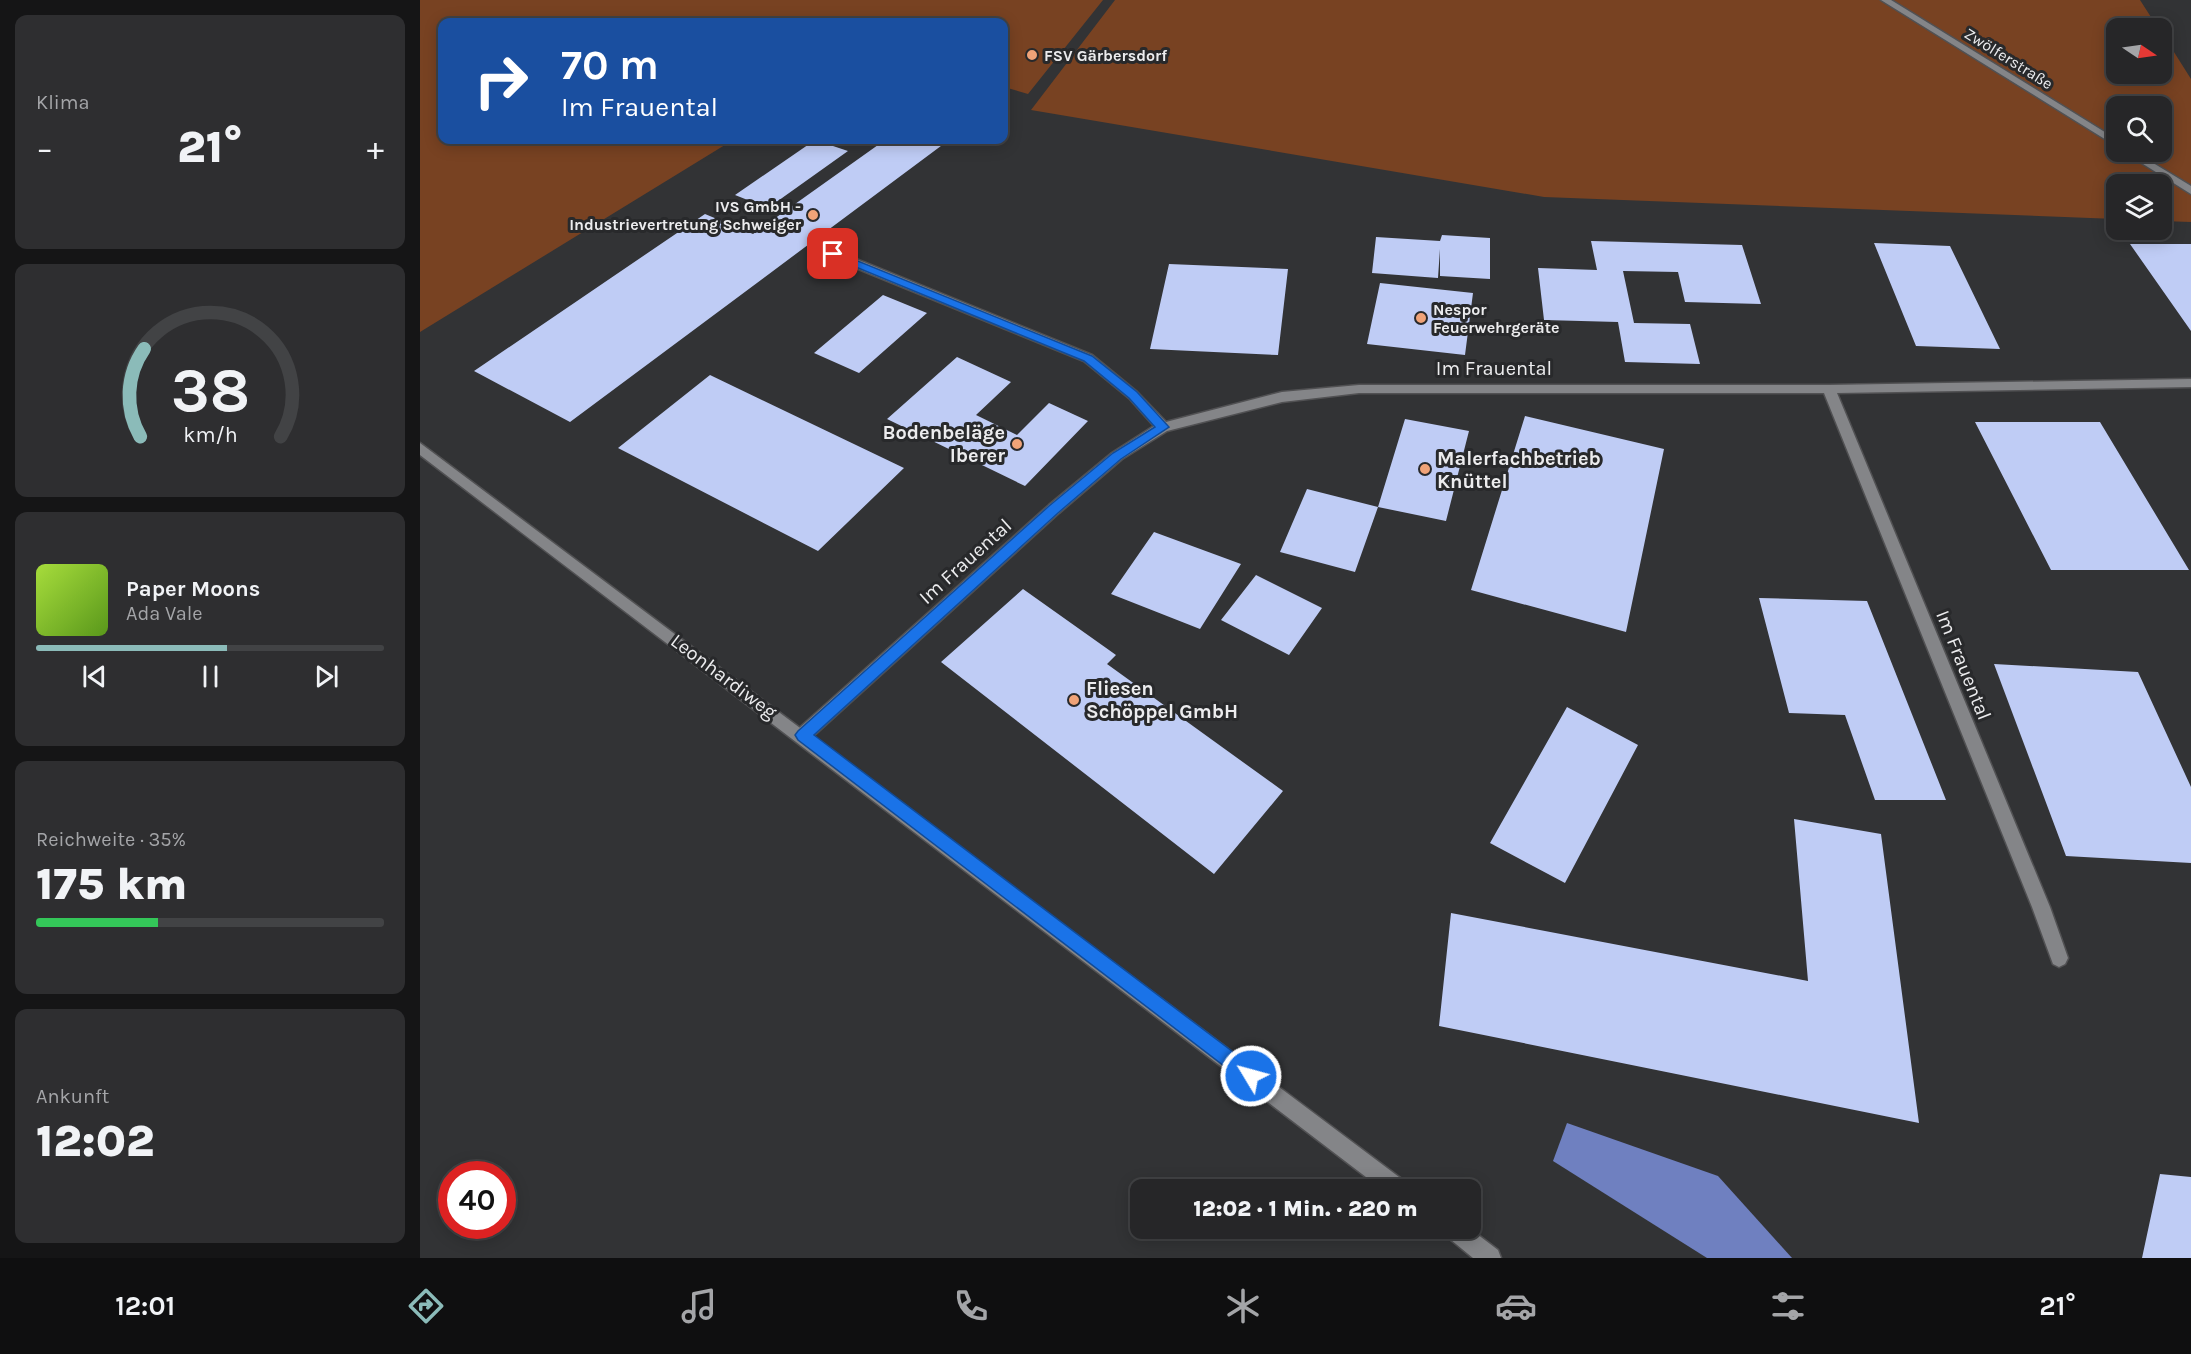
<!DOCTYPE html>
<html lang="de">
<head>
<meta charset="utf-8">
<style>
	:root { --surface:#262628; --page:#2e2e30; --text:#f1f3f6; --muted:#a4a5a8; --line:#424345; --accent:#8bbbb9 }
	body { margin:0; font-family:Karla,sans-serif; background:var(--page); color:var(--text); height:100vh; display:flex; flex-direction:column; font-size:22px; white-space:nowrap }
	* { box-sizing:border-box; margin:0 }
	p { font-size:20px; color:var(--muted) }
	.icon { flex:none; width:33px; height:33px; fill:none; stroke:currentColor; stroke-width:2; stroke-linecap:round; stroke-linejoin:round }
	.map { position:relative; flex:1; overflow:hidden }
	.sheet { display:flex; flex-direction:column; gap:15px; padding:15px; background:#151516; width:420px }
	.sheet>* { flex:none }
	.hud { position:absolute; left:18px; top:18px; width:570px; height:126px; border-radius:12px; box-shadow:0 3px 15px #0003,0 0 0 2px var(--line); background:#1a4fa0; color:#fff; overflow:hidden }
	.needle { width:39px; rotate:103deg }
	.controls { position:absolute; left:1686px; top:18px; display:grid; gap:12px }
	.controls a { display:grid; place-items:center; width:66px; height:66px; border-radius:12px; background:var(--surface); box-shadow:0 3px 15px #0003,0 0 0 2px var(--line); font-size:30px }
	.speed { position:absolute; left:18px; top:1161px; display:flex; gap:12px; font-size:30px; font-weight:700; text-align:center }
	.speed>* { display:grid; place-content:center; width:78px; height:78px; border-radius:50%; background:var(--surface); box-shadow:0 3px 15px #0003,0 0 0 2px var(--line); line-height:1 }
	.speed .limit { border:9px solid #d22; background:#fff; color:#111 }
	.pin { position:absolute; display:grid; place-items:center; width:51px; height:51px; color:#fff; margin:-26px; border-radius:12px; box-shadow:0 3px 9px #0006 }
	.me { position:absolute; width:66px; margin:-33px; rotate:307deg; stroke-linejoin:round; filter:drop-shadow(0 0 4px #0008) }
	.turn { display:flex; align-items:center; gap:21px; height:126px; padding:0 24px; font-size:27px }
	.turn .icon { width:78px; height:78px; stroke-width:2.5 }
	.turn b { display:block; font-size:42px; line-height:51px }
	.big { font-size:45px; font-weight:800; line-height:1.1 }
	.sheet .card { flex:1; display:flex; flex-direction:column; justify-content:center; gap:9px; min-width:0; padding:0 21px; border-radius:12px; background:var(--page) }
	.sheet .dial { align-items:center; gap:0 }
	.dial svg { height:156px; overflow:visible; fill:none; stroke:var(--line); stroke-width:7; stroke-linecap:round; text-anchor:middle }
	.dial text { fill:var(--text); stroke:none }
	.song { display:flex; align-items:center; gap:18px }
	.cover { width:72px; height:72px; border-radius:9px; background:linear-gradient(135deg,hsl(80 70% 55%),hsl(90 70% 35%)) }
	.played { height:6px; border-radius:3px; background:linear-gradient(90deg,var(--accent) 55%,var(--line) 55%) }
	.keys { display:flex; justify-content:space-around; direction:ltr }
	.heat { display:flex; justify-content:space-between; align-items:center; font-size:33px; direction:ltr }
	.charge { height:9px; border-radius:4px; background:linear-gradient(90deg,#34c759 35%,var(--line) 0) }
	.trip { position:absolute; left:710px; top:1179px; width:351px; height:60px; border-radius:12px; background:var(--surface); box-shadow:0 3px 15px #0003,0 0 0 2px var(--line); font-weight:800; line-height:60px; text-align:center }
	.menu { display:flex; height:96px; justify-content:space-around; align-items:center; background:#0f0f10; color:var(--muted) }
	.menu .icon { width:42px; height:42px }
	.menu .active { color:var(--accent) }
	.menu b { font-size:27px; color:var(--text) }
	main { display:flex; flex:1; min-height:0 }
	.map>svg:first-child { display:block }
	.green { fill:#784222; fill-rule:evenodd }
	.water { fill:#6f80c0 }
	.building { fill:#bfccf5 }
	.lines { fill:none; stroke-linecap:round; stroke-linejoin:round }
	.service-casing { stroke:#515153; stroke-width:3 }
	.minor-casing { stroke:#515153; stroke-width:3 }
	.tertiary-casing { stroke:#515153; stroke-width:3 }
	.service { fill:#848588; fill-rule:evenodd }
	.minor { fill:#848588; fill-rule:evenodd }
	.tertiary { fill:#848588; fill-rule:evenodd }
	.route { fill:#1a73e8; stroke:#114b97; stroke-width:1.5 }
	.poi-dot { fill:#f0a378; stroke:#28292b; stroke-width:2 }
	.labels { text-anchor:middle; stroke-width:6; stroke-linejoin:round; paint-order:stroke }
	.far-poi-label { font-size:16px; font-weight:bold; fill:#ececee; stroke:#28292b; text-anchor:start }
	.far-street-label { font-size:16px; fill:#ececee; stroke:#28292b }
	.street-label { font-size:20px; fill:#ececee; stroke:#28292b }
	.poi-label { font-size:20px; font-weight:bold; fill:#ececee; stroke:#28292b; text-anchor:start }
</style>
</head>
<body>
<main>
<section class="sheet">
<div class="card"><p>Klima</p>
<div class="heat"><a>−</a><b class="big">21°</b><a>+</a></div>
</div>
<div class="card dial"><svg viewBox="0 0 100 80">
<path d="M14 69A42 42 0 1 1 86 69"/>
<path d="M14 69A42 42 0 0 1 16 24" stroke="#8bbbb9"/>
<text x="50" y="56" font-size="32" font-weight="700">38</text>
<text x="50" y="72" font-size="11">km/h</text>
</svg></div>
<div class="card">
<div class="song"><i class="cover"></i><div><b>Paper Moons</b><p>Ada Vale</p></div></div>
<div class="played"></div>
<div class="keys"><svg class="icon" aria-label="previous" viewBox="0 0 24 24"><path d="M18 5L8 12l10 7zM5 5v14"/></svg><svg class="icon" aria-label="pause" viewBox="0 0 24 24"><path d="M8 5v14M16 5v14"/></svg><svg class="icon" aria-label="next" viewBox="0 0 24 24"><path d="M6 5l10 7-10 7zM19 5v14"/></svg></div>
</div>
<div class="card"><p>Reichweite · 35%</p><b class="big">175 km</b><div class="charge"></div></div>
<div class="card"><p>Ankunft</p><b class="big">12:02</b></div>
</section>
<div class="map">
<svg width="1771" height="1258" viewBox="0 0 1771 1258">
	<rect width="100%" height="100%" fill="#323335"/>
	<path class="green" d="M0,0h683l-75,94 -24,-7v-65h-562v118h291l-313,192z
		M695,0h1025l18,28h-42v46h46v-41l29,46v143l-29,-1v-37h-46v35l-572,-22 -513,-87zM1696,106h46v46h-46z"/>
	<path class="water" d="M1147,1123l151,53 74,82h-85l-154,-97z"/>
	<path class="building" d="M395,140l33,11 -80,57 -33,-13z
		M465,140h64l-379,282 -96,-51 231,-157 48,20z
		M1022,235l48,3v41l-50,-3v-27l-2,29 -66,-5 4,-36 64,4z
		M1171,241l151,4 19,59 -76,-2 -7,-30 -55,-1 11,52 56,1 10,40 -75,-2 -7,-40 -74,-2 -6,-52 59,2z
		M1454,243l76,3 50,103 -84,-3z
		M1710,244h61v87z
		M749,264l119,5 -10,86 -128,-6z
		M960,283l93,10 -8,62 -98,-11z
		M463,295l44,18 -68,60 -45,-20z
		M537,357l54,25 -35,33 41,20 32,-32 39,18 -63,65 -138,-67z
		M290,375l194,93 -86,83 -200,-103z
		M1105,416l139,33 -38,183 -155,-42z
		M985,419l64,12 -23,90 -68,-14z
		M1555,422h125l89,148h-138z
		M887,489l71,18 -23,65 -75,-20z
		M734,532l87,32 -41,65 -89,-35z
		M836,575l66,33 -33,47 -68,-35z
		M603,589l93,66 -9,9 176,127 -69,83 -273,-212z
		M1339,598l108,3 79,199h-71l-30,-85 -56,-2z
		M1574,664l144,8 53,115v76l-125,-7z
		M1147,707l71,38 -73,138 -75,-40z
		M1374,819l87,15 38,289 -480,-97 12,-113 357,68z
		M1740,1174l31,3v81h-49z"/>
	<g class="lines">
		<g class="service-casing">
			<path id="service" d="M1461,0h10l225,139v7z
				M1704,152h11l56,34v8z"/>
		</g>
		<g class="minor-casing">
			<path id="minor" d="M416,236l6,3 -3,13 253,103 45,37 29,30 116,-30 77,-7h470l362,-6v8l-354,6 213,514 18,51 -3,6 -6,3 -6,-3 -21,-57 -208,-514h-465l-77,9 -115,29 -45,28 -63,54 -250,227 -6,2 -6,-2 -2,-5 2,-5 252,-225 63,-52 42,-27 -25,-28 -45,-37 -255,-104 -2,-3 3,-15z"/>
		</g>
		<g class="tertiary-casing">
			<path id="tertiary" d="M0,443l987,740 3,7h-27l-963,-735z
				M1022,1228h27l29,22 3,8h-28l-28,-23z"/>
		</g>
		<use href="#service" class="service"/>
		<use href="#minor" class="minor"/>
		<use href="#tertiary" class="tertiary"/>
	</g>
	<path class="route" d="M413,251l259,105 45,36 32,35 -48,32 -63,54 -244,222 443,335 3,6 -3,6 -6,3 -6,-3 -447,-342 -3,-5 3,-4 251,-225 64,-53 42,-26 -26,-29 -45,-37 -255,-105v-4z"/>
	<g class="poi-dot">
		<circle cx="612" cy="55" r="6"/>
		<circle cx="393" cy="215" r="6"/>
		<circle cx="1001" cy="318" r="6"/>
		<circle cx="597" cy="444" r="6"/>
		<circle cx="1005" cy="469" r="6"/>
		<circle cx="654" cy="700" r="6"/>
	</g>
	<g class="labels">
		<g class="far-poi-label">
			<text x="624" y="61">FSV Gärbersdorf</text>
			<text x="381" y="212" text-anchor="end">IVS GmbH -<tspan x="381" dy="18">Industrievertretung Schweiger</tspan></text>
			<text x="1013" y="315">Nespor<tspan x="1013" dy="18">Feuerwehrgeräte</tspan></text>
		</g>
		<g class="far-street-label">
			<text transform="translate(1589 58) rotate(32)" y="6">Zwölferstraße</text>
		</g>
		<g class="street-label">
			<text x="1074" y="375">Im Frauental</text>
			<text transform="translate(545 561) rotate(-42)" y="7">Im Frauental</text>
			<text transform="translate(1544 665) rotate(68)" y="7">Im Frauental</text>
			<text transform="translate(304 676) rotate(37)" y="7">Leonhardiweg</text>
		</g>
		<g class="poi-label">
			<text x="585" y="439" text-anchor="end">Bodenbeläge<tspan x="585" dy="23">Iberer</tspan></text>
			<text x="1017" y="465">Malerfachbetrieb<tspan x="1017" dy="23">Knüttel</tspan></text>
			<text x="666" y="695">Fliesen<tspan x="666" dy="23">Schöppel GmbH</tspan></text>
		</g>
	</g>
</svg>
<div class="controls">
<a><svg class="needle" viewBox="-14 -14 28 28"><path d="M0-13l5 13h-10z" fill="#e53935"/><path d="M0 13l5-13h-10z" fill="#a4a5a8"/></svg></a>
<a><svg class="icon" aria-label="search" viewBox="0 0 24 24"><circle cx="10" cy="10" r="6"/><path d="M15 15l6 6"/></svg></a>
<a><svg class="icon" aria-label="layers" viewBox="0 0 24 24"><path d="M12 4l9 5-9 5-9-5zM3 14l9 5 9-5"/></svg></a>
</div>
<div class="speed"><div class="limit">40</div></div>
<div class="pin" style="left:413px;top:254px;background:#d93025"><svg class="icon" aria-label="arrive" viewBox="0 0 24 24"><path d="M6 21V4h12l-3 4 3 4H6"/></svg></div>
<svg class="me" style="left:831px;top:1076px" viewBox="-20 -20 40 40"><circle r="17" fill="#1a73e8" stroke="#fff" stroke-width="3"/><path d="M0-11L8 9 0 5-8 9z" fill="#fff"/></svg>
<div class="trip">12:02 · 1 Min. · 220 m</div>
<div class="hud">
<div class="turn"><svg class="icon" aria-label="right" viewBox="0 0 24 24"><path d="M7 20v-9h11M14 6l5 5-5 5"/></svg><div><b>70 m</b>Im Frauental</div></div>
</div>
</div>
</main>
<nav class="menu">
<b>12:01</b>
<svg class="icon active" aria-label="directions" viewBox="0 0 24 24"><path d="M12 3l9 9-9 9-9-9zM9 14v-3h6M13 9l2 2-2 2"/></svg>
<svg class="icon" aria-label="music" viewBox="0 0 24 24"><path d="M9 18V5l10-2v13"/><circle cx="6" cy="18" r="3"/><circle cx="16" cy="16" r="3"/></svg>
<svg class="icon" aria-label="phone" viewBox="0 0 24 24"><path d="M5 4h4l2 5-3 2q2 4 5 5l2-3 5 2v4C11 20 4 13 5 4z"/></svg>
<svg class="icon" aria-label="climate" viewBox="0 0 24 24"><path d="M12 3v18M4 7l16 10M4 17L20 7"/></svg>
<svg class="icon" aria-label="car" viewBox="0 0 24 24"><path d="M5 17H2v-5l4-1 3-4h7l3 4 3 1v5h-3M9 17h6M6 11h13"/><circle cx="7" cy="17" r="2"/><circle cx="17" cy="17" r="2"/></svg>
<svg class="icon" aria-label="filters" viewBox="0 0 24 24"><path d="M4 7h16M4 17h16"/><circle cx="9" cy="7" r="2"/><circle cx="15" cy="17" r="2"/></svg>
<b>21°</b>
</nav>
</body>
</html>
